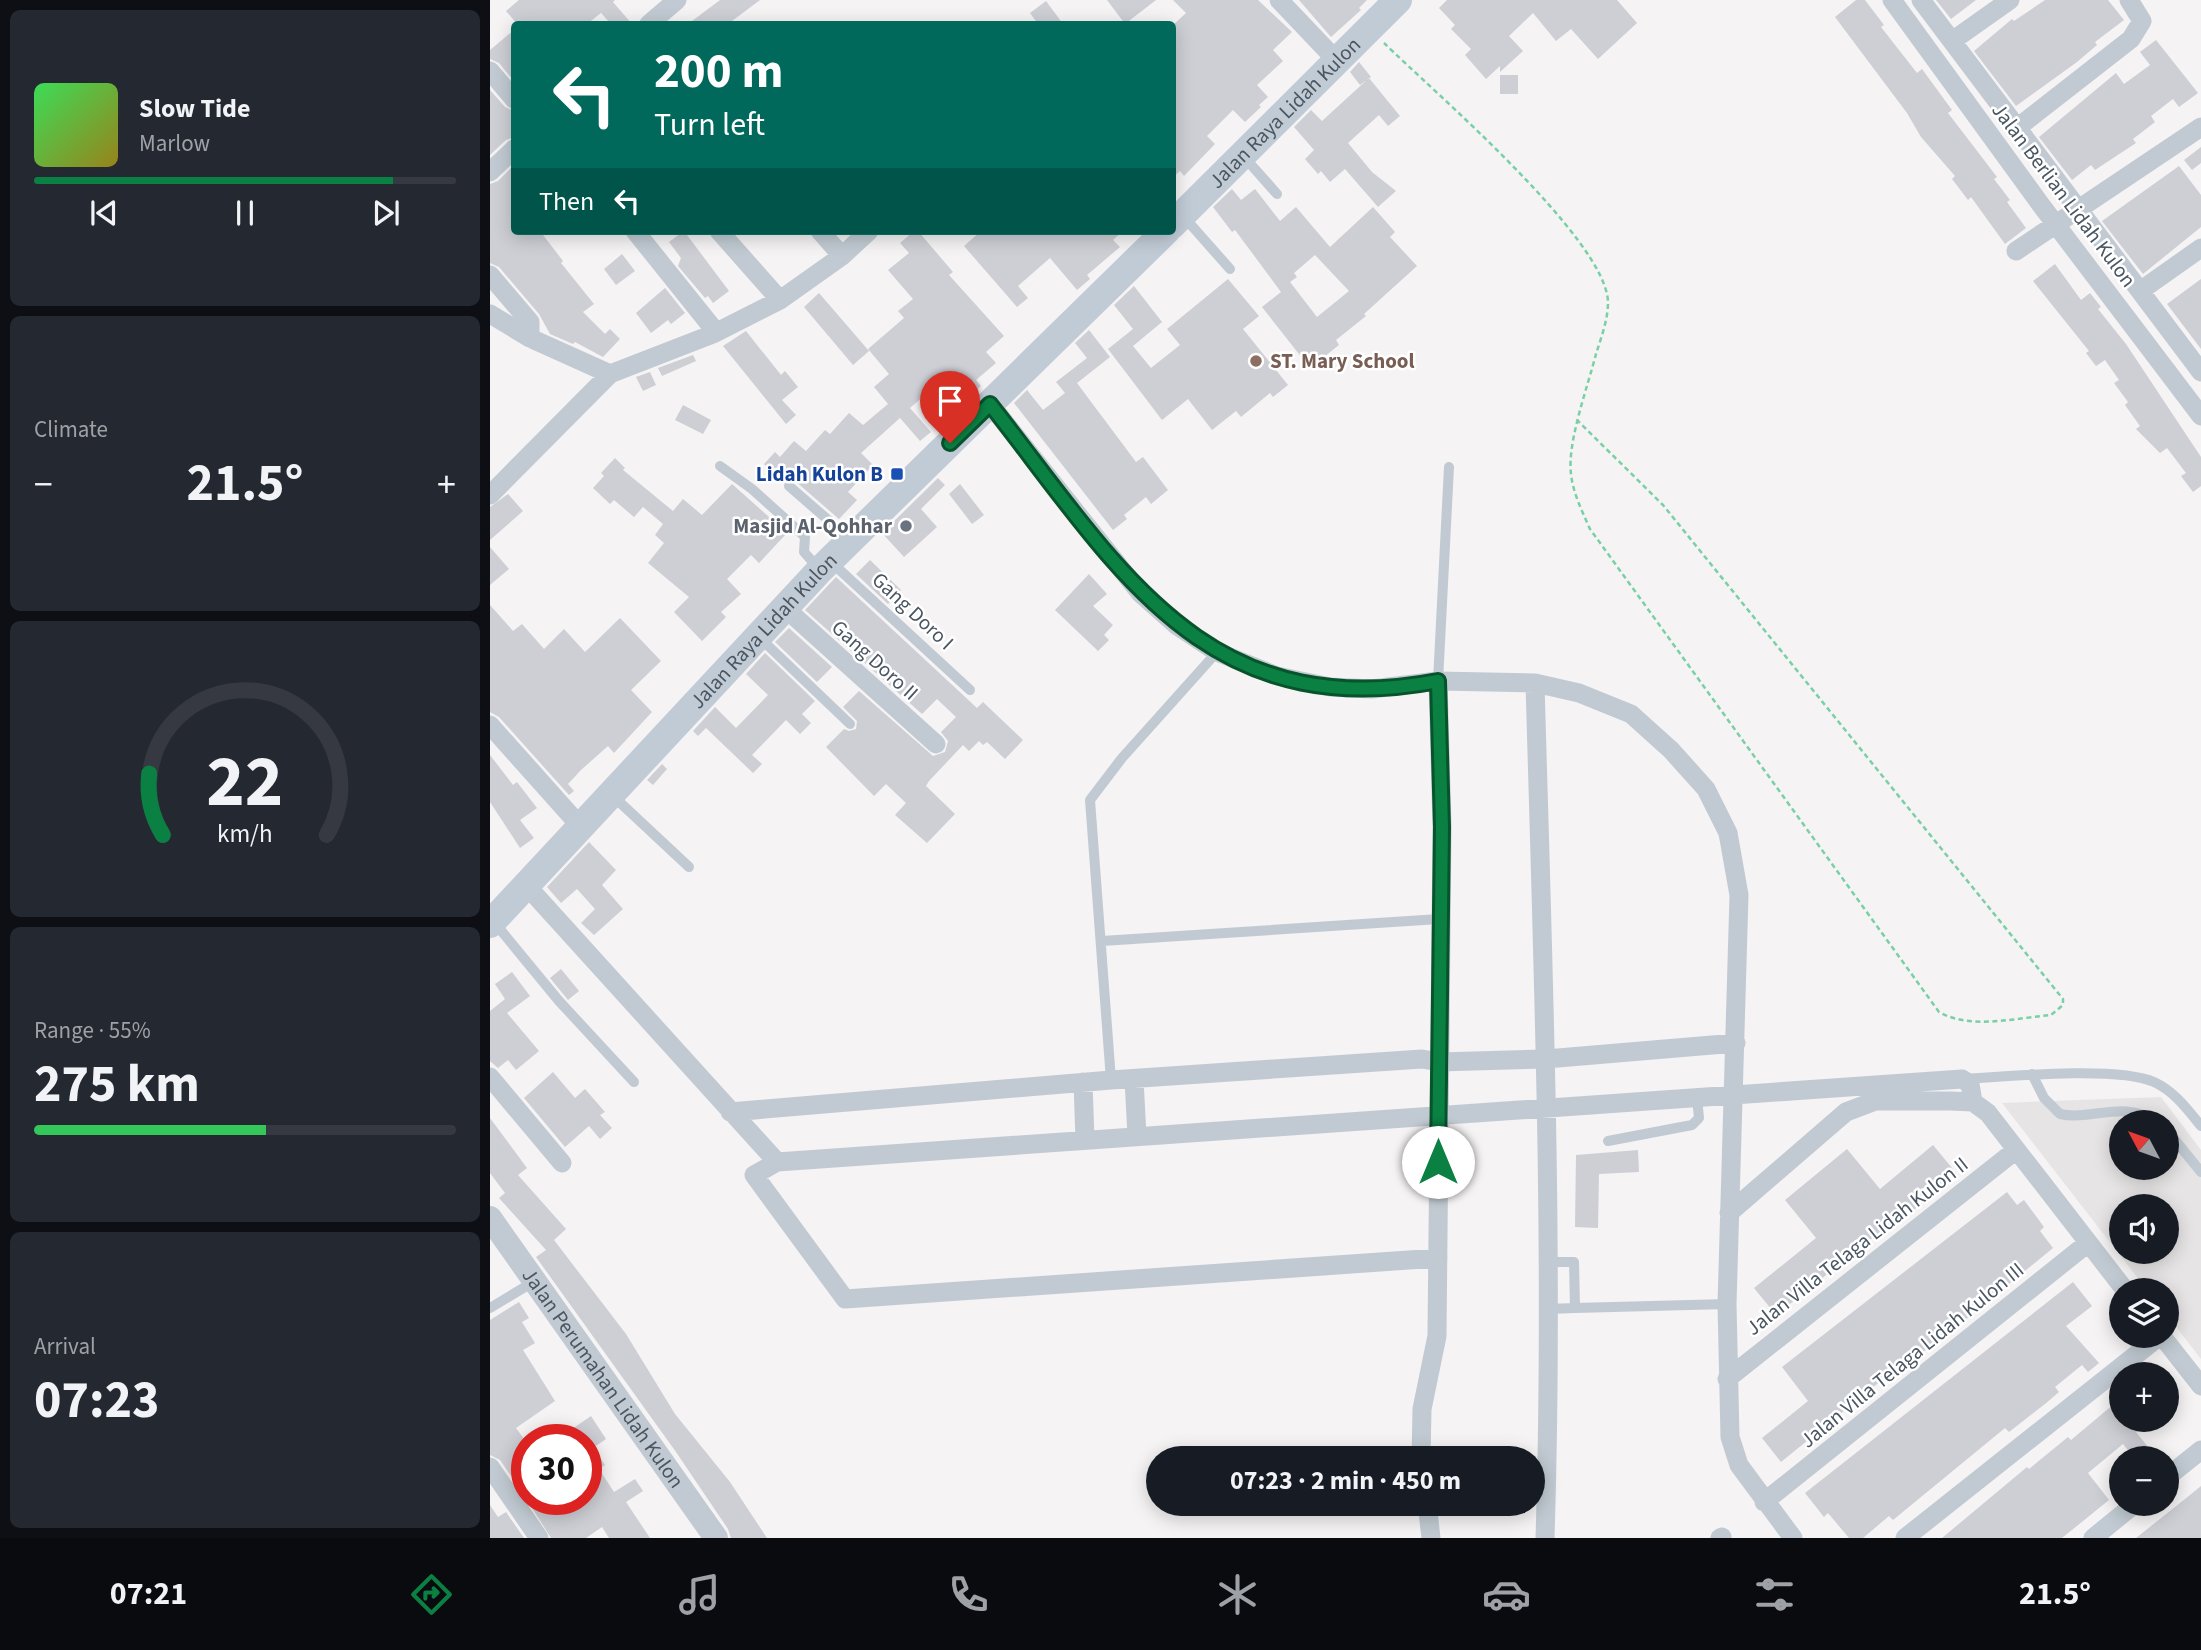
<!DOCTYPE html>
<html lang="en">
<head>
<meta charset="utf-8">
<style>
	:root { --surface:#171b24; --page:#242831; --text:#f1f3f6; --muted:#9ea1a6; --line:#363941; --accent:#0b8043 }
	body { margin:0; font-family:"Source Sans 3",sans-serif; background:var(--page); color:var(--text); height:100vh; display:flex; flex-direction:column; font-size:26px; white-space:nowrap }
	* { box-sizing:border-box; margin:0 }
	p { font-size:23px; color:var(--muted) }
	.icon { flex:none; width:38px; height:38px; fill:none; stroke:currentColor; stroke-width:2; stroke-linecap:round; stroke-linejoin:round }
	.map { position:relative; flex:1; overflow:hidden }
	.drawer { display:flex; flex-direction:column; gap:10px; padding:10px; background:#0d0f14; width:490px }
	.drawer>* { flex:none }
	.top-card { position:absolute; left:21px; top:21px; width:665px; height:214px; border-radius:7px; box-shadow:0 4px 18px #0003; background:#00695c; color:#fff; overflow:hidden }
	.needle { width:46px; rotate:311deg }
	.tools { position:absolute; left:1619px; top:1110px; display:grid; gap:14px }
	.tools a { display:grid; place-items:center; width:70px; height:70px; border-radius:50%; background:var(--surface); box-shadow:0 4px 18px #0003; font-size:35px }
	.speed { position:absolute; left:21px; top:1424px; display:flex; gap:14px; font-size:35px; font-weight:700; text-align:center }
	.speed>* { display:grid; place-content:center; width:91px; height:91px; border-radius:50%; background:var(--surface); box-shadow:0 4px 18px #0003; line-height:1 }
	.speed .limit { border:10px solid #d22; background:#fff; color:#111 }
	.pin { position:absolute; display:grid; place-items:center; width:60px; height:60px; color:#fff; margin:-72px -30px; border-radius:50% 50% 50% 0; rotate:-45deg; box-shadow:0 0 7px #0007 }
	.pin .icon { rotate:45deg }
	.me { position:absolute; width:77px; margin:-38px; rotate:0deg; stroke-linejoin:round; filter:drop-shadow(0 0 5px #0008) }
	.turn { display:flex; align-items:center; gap:24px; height:147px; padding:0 28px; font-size:32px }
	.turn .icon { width:91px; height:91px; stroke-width:2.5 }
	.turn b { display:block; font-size:49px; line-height:60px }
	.then { display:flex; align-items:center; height:66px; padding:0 28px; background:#0003; gap:14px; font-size:26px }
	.big { font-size:52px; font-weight:700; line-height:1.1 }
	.drawer .card { flex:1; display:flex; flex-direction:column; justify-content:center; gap:10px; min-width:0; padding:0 24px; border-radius:10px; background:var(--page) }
	.drawer .dial { align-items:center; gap:0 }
	.dial svg { height:182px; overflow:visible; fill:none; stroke:var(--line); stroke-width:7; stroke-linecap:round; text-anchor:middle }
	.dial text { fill:var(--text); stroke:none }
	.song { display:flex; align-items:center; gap:21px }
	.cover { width:84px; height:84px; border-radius:10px; background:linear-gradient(135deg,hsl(130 70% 55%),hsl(50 70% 35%)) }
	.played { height:7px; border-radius:4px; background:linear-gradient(90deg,var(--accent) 85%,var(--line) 85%) }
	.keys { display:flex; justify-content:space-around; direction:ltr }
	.heat { display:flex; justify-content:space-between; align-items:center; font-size:38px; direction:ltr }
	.charge { height:10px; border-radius:5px; background:linear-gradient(90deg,#34c759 55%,var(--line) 0) }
	.trip { position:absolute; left:656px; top:1446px; width:399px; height:70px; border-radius:35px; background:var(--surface); box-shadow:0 4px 18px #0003; font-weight:700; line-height:70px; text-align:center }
	.tabs { display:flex; height:112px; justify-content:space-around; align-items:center; background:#090b0e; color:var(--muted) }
	.tabs .icon { width:49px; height:49px }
	.tabs .selected { color:var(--accent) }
	.tabs b { font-size:32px; color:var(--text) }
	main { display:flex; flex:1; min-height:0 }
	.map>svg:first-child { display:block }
	.education { fill:#e6e4e5; fill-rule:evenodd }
	.building { fill:#cdcfd5; fill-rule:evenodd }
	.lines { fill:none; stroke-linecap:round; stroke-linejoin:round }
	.path { stroke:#7ad0a6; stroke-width:2.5; stroke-dasharray:5 3.5; stroke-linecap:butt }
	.service { stroke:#c1cad2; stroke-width:10 }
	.minor { stroke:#c1cad2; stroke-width:19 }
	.tertiary { stroke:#c1cad2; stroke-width:24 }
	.secondary { stroke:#c1cbd6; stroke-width:28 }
	.route-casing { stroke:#07532c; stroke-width:18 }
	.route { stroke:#0b8043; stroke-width:12 }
	.education-dot { fill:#8d6e63; stroke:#fff; stroke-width:2.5 }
	.transit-dot { fill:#1a4fb4; stroke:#fff; stroke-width:2.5 }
	.worship-dot { fill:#6b7280; stroke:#fff; stroke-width:2.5 }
	.labels { text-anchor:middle; stroke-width:5; stroke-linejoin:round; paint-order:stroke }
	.street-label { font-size:21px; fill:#4a5661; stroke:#fff }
	.education-label { font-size:21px; font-weight:bold; fill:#785e54; stroke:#fff; text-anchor:start }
	.transit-label { font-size:21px; font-weight:bold; fill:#164399; stroke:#fff; text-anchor:end }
	.worship-label { font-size:21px; font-weight:bold; fill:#5b616d; stroke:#fff; text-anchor:end }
</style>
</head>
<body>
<main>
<section class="drawer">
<div class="card">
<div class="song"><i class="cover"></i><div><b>Slow Tide</b><p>Marlow</p></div></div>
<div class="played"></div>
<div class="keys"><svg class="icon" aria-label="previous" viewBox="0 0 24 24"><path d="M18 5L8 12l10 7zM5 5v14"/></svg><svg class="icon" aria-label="pause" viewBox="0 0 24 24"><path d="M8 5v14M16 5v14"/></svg><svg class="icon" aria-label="next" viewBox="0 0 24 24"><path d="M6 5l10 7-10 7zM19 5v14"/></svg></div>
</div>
<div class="card"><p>Climate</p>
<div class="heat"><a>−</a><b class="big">21.5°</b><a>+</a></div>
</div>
<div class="card dial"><svg viewBox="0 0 100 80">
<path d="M14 69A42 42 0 1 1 86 69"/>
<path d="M14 69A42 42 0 0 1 8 42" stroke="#0b8043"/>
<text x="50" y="56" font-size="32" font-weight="700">22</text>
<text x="50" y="72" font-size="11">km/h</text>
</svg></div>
<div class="card"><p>Range · 55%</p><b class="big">275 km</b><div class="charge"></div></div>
<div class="card"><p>Arrival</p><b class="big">07:23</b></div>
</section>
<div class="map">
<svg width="1711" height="1538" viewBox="0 0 1711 1538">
	<rect width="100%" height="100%" fill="#f5f3f3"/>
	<path class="education" d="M1671,1097l40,53v209l-34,-44 -1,-25h-19l-145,-187zM1631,1122h45v45h-45zM1631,1206h45v45h-45z"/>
	<path class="building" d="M29,0h96l-2,2 19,22h-21l-10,-11 -14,11h-70l-11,-13z
		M230,0h40l-32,24h-40z
		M617,0h49l-31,24z
		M683,0h85l34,32 -19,18 10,11 -26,24 11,12 -9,8 2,2 -16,15 -12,-12 -26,26 8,8 -31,32 -4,-5 -8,7v-152l14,-13z
		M809,0h68l-8,8 2,2 -30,27z
		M957,0h170l20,23 -39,36 -27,-30 -15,12 -23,-28 -24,23 14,15 -23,21v-6l-14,13 -21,-24 6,-6 -20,-20 4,-4 -16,-17z
		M1366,0h9l19,25 -3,2 36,46 5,-4 30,41 -4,3 49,64 -3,2 16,21 -3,2 19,26 -21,16 -34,-47 -3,3 -16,-21 3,-3 -34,-39 -14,-24 -72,-96z
		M1446,0h40l-25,19z
		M1555,0h63l16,20 -29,22 2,3 -20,17 -61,44 -42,-55 38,-32 2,2z
		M556,1l17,23h-25l-8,-11z
		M24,30v51l-15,-18 -9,-4v-9z
		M1666,40l42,53 -19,14 -6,-8 -22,17 4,6 -22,17 3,4 -41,27 -4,-5 -19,15 -33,-43 77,-64 8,11 26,-19 -10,-13z
		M869,62l12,15 -11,8 -10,-13z
		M1010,75h18v19h-18z
		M879,78l31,38 -12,10 -9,-11 -31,28 24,29 24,19 -18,16 -33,-38 -15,13 -9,-11 -3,3 -13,-15 9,-9 -20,-23 17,-17 11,11z
		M0,90l15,17 9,4v26l-8,3 -16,15z
		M1711,147v16l-9,7 -8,-10z
		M24,165v66h26l23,30 -2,2 33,41 -11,8 22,22 5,-5 10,10 -17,18 -28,-15 -2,2 -23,-10 -11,-20 -40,-47 -9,-4v-79l8,-3z
		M1689,166l22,29v32l-58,47 -41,-53z
		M742,189l9,11 14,-11 25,32 16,-14 34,40 43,-40 22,25 -5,5 27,29 -53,48 2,2 -30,24 3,5 -29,23 -48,-61 19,-15 -46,-62 -3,2 -19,-25zM825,255l34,36 -32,26 -27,-35 7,-5 -3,-4z
		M194,231l45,60 -16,12 -5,-7 -3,2 -27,-32 3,-8 -12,-16z
		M424,231h4l35,41 -4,3 55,61 -18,16 10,11 -20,17 5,6 -11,9 -18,12 -18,-20 -24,21 21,24 -11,9 -20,-23 -39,35 12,12 -25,27 9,8 -18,19 -45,-39 -11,-4 -3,3 -16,-15 11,-12 5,5 14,-16 12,10 19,-21 5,4 19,-21 14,12 25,-21 -14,-17 15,-13 -21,-25 36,-31 -6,-7 15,-12 -25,-29 21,-17 -9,-10z
		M491,231h142l-10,9 7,7 -33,28 3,4 -13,11 -27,-32 -32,28 10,12 -11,9 -53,-61z
		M132,254l13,17 -19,14 -12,-16z
		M1565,264l26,36 9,-7 11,14 -3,2 28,35 75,113v29l-8,6 -12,-16 5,-3 -19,-25 -7,5 -24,-24 4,-3 -15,-21 3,-3 -14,-19 5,-3 -14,-20 -9,6 -10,-13 3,-2 -56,-70z
		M738,279l31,37 -16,13 45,56 -15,12 -3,-4 -29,24 -5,-6 -24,19 -24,-31 -26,21 -54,-71 25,-20 -19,-24 20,-19 28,36 -29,24 18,22 29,-23 -13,-16z
		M1711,279v70l-34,-45z
		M175,288l20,25 -14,11 -3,-4 -17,13 -15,-20z
		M329,293l50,58 -16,14 -49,-58z
		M599,330l21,27 -33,26 59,79 7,-5 25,33 -17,14 -5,-7 -22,18 3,4 -14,11 -99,-127 13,-13 16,20 22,-17 -9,-11 31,-24 -12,-15z
		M256,331l35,44 4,-4 13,16 -16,13 14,15 -10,9 -63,-78z
		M203,355l3,6 -34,15 -4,-8z
		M160,372l6,13 -13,6 -7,-14z
		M193,405l28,15 -8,14 -28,-14z
		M125,458l10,10 -2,2 50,41 10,-12 19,16 30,-31 55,49 -28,30 -8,-8 -24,24 14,15 -20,18 5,5 -24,24 -28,-29 15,-15 -41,-34 16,-20 -9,-8 8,-11 -20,-17 -9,10 -20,-17 -4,4 -17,-16 11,-12 -3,-3z
		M448,478l7,7 -24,24 16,18 -33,30 -22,-24z
		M470,484l24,31 -12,9 -23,-30z
		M18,494l15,17 -33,29v-33z
		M0,547l19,22 -19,16z
		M380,560l31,30 -13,14 -32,-30z
		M599,574l18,20 -14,12 20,19 -9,10 5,5 -11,11 -43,-41z
		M346,577l141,131 6,-6 40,38 -18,19 -18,-17 -4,3 -4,-4 -10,10 -6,-6 -34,36 -3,5 29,28 -28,29 -32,-28 11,-12 -20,-19 -12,12 -48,-49 18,-18 5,2 7,-2 1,-8 -14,-14 16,-16 74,65 12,-4 3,-11 -7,-9 15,-15 -19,-18 -15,15 -117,-104z
		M0,605l23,26 9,-7 22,25 20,-20 21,23 35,-34 41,43 -30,29 21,22 -38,41 -6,-7 -27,24 -13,14 6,7 -5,4 -70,-78 -9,-5z
		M299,628l43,39 -15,15 -42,-40z
		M275,653l50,48 -13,13 9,9 -11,11 -14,-14 -34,35 10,9 -9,9 -47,-45 -8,8 -5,-5 22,-24 21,21 32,-33 -22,-21z
		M0,755l23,30 4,-3 20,26 -17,12 14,18 -14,10 -30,-46z
		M172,764l5,5 -14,16 -6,-5z
		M99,842l27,28 -14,15 21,24 -29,26 -13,-12 14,-14 -18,-20 -16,14 -14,-16z
		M71,969l18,22 -11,9 -18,-22z
		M22,972l18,24 -23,17 32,38 -23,19 -8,-10 -10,8 -8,-7v-50l15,-12 -10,-15z
		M63,1072l22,26 10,-9 20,23 -5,3 12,13 -12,11 -11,-13 -24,21 -41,-49z
		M0,1118l37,50 -9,7 48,54 -12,11 72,94 49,80 55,68 37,56h-36l-3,-9 -52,-77 -140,-195 10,-7 -47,-52 6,-5 -15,-20z
		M1443,1145l24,29 -78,65 -3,-4 -100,80 -22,-27 62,-50 -31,-38 62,-51 33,40z
		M1148,1150l1,22 -40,2 -1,54 -23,-1 1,-72z
		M1517,1192l10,13 7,-5 20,27 -4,4 13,17 -115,94 -45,29 -112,91 -19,-24 46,-37 -26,-34z
		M1583,1282l19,24 -26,20 33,37 -11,9 -6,-7 -27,22 4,5 -14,12 -36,28 -4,-4 -112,92 -4,-4 -26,22h-14l-21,-25 -4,4 -19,-24z
		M29,1302l10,16 -7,4 13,21 -12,7 32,51 -39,27 11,15v56l-27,-39 -10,-5v-135z
		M1631,1398v21h29l-14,13 21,26h-23l-11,-14 -35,29 21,27 -47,38h-120l85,-71 2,2 39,-32 3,3z
		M101,1416l15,23 -13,9 12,17 -6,4 15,23 21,-13 8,12 -17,11 24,36h-41l-7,-11 -16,11h-35l-24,-38h59v-60h-30z
		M1711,1486v52h-65l54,-43z
		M0,1505l8,12 8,-5 18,26h-34z"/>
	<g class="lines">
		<path class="path" d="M894,43c49,48 222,196 224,259 0,18 -7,36 -12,52 -8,32 -29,88 -25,120 2,19 11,37 19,55l349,483c32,18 76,6 112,3l12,-10v-6l-400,-494 -85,-84"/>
		<path class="service" d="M755,158l32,36
			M694,217l46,52
			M230,466l32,23 49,44 4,4 -1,15 16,18
			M299,486l61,53
			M340,561l140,129
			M271,639l89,85
			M948,681l11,-214
			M123,796l76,71
			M4,922l65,79 75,81
			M612,941l337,-22
			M1542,1074l12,24 16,16c33,7 63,-15 97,8
			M1476,1079c43,-3 153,-13 188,3 20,9 33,27 47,44
			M621,1080l-21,-280 32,-42 95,-106
			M1676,1129l35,43
			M1118,1141l84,-16 7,-7 -2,-20
			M1058,1262h26l1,46 152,-4
			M0,1308l45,-27
			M1058,1309l27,-1"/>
		<path class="minor" d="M789,0l58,61
			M1402,0l149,205 160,211
			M1431,0l280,372
			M159,24l28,-24
			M1462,41l58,-41
			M0,71l24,28
			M1527,128l114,-89 11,-18 -13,-21
			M0,172l24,-23
			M145,231l81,101
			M229,231l61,69
			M330,231l22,25
			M1526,251l185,-124
			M0,275l40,47v16
			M1650,291l61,-43
			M0,314l40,24 80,36
			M500,404l151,190 35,31 41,27 60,24 53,11 42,2 66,-8 97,2 44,10 52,21 40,36 35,39 22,44 11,62 -12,409 3,133 9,28 54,73
			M0,495l120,-121 103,-40 67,-34 62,-44 27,-25
			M295,608l151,136
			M1045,683c8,285 19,570 10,855
			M0,725l91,102
			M36,885l251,277
			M0,1077l72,86
			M644,1079l3,57
			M593,1082l2,58
			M240,1112l381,-32 311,-21 17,3 107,-3 190,-16
			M1239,1213l117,-101 29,-11h75l23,1 15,11 137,177
			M948,1258l-593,41 -91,-124 23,-13 1185,-83 8,5 3,18
			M1671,1335l40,51
			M1237,1379l289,-229
			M931,1458l1,-49 15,-73 5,-509 -4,-146
			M0,1467l49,71
			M1676,1478l35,-28
			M1274,1502l324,-259
			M937,1503l4,35
			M1230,1538l2,-1
			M1415,1538l256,-203
			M1603,1538l43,-35"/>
		<path class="tertiary" id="s1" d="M0,1218l226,320"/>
		<g class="secondary">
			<path id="s2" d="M682,225l226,-225"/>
			<path id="s3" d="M0,924l330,-354 346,-339"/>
		</g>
	</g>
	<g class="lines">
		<g class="route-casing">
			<path id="route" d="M460,443l40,-39c125,159 213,322 448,277l4,146 -4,335"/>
		</g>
		<use href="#route" class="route"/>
	</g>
	<circle class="education-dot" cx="766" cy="361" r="7"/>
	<rect class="transit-dot" x="400" y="467" width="14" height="14" rx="3.5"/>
	<circle class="worship-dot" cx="416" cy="526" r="7"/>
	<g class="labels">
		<g class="street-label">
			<text dy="7" stroke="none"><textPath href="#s2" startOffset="159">Jalan Raya Lidah Kulon</textPath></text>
			<text transform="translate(1574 195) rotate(53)" y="7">Jalan Berlian Lidah Kulon</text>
			<text transform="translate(423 611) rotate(43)" y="7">Gang Doro I</text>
			<text dy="7" stroke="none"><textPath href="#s3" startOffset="401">Jalan Raya Lidah Kulon</textPath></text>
			<text transform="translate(385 660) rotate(42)" y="7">Gang Doro II</text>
			<text transform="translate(1367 1246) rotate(-38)" y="7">Jalan Villa Telaga Lidah Kulon II</text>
			<text transform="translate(1422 1355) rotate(-39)" y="7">Jalan Villa Telaga Lidah Kulon III</text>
			<text dy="7" stroke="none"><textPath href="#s1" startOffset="196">Jalan Perumahan Lidah Kulon</textPath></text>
		</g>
		<g class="education-label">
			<text x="780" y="368">ST. Mary School</text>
		</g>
		<g class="transit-label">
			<text x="393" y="481">Lidah Kulon B</text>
		</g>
		<g class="worship-label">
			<text x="402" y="533">Masjid Al-Qohhar</text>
		</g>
	</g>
</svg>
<div class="tools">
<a><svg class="needle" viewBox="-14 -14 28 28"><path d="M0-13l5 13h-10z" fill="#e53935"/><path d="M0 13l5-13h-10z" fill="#9ea1a6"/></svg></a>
<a><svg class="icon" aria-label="sound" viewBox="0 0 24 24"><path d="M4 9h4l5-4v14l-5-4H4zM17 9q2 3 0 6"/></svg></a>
<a><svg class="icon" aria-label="layers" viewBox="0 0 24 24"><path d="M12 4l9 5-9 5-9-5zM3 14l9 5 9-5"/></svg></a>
<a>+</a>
<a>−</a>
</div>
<div class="speed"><div class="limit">30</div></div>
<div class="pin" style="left:460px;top:443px;background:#d93025"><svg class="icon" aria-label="arrive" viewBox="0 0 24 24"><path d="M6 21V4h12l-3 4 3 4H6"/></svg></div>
<svg class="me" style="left:948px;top:1162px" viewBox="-20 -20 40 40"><circle r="19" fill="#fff"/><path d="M0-13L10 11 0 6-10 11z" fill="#0b8043"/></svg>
<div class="trip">07:23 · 2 min · 450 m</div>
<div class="top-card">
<div class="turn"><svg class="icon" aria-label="left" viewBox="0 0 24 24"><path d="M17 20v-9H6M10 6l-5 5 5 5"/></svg><div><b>200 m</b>Turn left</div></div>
<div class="then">Then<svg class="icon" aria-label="left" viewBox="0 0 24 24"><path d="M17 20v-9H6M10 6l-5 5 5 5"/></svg></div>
</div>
</div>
</main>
<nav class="tabs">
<b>07:21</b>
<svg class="icon selected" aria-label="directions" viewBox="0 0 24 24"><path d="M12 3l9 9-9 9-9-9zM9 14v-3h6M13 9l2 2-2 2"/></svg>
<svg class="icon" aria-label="music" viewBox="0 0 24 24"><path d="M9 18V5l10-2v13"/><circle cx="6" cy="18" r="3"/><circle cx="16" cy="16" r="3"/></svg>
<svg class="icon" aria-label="phone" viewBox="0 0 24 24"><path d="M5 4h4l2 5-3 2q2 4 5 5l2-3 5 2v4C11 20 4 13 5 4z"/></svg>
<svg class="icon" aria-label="climate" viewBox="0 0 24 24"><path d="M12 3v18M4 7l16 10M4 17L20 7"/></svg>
<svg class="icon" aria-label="car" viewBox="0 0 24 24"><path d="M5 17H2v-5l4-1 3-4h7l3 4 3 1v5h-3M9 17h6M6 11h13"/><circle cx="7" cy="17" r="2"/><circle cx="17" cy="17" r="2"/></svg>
<svg class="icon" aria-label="filters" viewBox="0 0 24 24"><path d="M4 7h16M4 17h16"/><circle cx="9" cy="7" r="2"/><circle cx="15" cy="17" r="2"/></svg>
<b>21.5°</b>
</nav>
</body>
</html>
